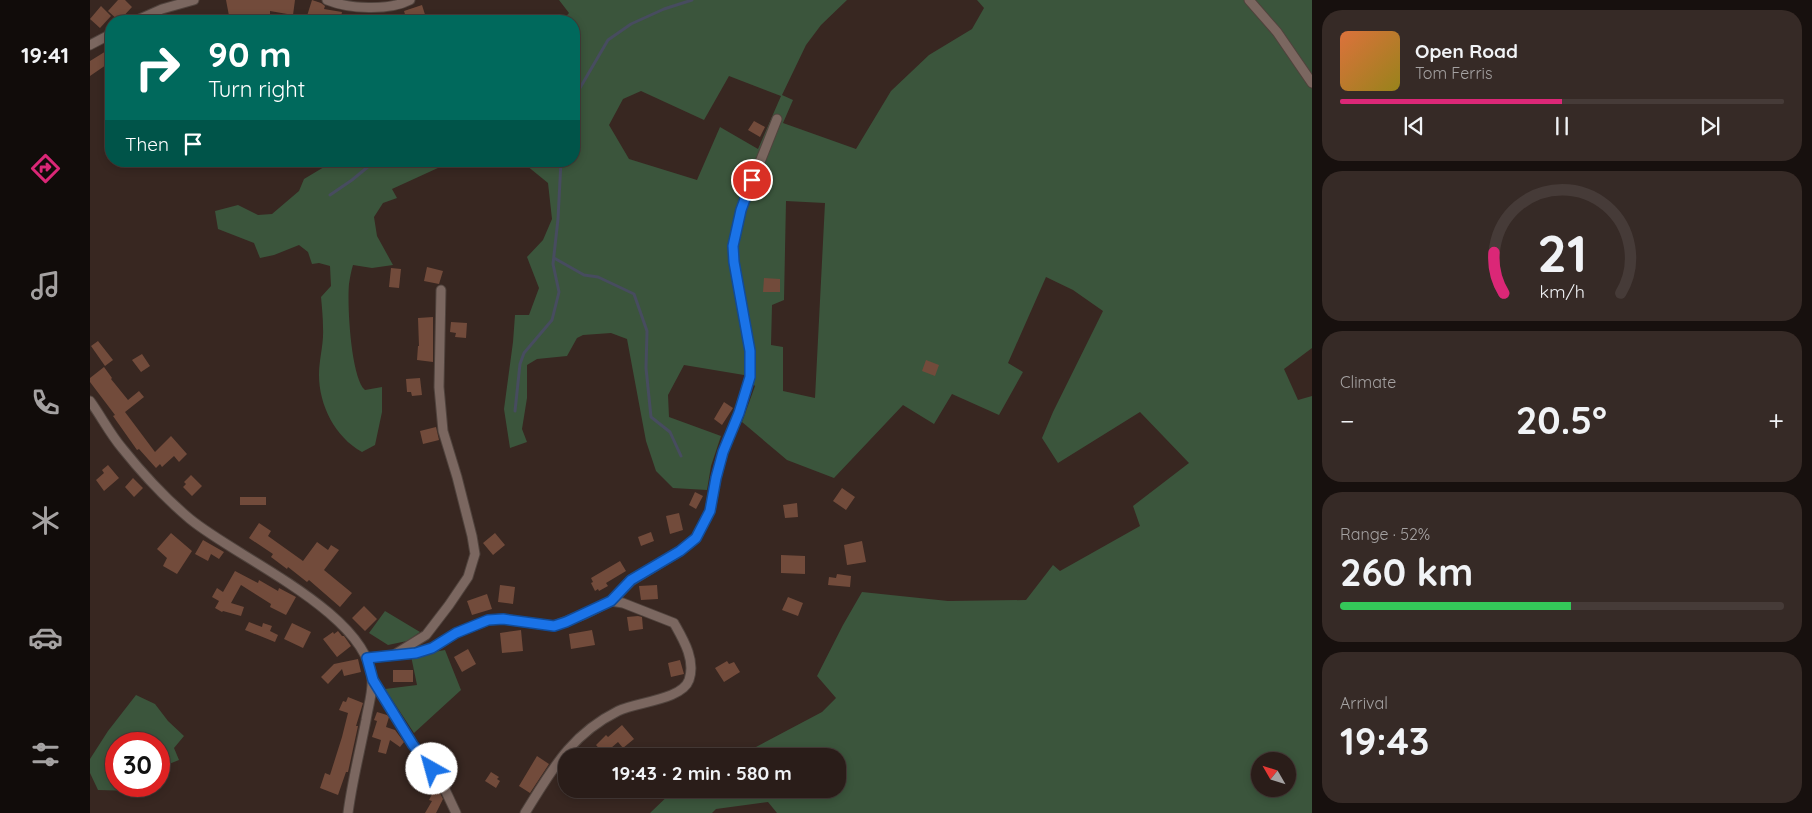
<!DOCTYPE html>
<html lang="en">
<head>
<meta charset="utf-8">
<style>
	:root { --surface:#2a1d19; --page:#362a26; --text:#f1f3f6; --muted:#a5a2a2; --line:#463b38; --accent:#db2777 }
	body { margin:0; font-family:Quicksand,sans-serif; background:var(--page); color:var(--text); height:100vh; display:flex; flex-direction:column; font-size:19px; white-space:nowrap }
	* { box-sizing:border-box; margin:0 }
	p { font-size:16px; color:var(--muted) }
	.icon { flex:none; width:28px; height:28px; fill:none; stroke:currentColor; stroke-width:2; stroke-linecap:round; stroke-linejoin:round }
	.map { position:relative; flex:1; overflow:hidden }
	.details { display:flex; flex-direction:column; gap:10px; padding:10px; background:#17100e; width:500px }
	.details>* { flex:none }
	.banner { position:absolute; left:15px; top:15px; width:475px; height:152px; border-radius:20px; box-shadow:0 2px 8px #0003,0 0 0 1px var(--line); background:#00695c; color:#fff; overflow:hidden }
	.needle { width:32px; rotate:309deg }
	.tools { position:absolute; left:1161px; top:752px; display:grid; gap:10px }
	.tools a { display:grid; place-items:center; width:45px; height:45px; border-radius:50%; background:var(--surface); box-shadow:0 2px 8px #0003,0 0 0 1px var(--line); font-size:25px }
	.speed { position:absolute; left:15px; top:732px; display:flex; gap:10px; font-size:25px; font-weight:700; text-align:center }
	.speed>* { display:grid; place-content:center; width:65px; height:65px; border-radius:50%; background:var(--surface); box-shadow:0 2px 8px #0003,0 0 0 1px var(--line); line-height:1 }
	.speed .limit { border:8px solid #d22; background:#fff; color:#111 }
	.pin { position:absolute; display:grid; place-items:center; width:42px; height:42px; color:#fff; margin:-21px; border:2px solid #fff; border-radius:50%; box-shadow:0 1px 5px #0007 }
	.me { position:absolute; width:55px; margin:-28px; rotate:322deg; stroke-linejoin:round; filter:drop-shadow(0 0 4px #0008) }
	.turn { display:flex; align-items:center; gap:18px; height:105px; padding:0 20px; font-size:22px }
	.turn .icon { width:65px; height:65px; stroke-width:2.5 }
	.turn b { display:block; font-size:35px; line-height:42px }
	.then { display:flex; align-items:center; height:48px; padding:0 20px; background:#0003; gap:10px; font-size:19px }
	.big { font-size:38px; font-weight:800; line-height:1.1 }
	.details .tile { flex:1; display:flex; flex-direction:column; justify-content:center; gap:8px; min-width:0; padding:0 18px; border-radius:20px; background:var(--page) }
	.details .dial { align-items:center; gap:0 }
	.dial svg { height:130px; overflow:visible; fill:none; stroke:var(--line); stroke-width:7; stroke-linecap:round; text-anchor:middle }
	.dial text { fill:var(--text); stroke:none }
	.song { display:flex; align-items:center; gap:15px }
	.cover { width:60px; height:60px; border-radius:8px; background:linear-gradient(135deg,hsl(20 70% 55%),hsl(50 70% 35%)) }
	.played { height:5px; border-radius:2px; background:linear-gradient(90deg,var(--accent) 50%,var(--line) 50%) }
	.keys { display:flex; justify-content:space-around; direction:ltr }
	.heat { display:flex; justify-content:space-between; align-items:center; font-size:28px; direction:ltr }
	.charge { height:8px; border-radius:4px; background:linear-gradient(90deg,#34c759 52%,var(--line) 0) }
	.trip { position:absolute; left:468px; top:748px; width:288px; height:50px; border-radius:20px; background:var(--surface); box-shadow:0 2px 8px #0003,0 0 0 1px var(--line); font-weight:800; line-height:50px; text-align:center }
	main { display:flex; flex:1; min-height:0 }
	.menu { display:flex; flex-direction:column; width:90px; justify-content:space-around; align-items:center; background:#110c0a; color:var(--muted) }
	.menu .icon { width:35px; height:35px }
	.menu .active { color:var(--accent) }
	.menu b { font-size:22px; color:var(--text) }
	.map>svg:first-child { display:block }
	.green { fill:#3b553c; fill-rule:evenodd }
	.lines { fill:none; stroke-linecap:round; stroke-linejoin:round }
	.stream { stroke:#474c5f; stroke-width:3 }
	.building { fill:#724b3b }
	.street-casing { stroke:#50433d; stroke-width:11 }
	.street { stroke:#7b6760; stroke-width:9 }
	.route-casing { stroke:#114b97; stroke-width:12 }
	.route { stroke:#1a73e8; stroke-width:9 }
</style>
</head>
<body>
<main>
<nav class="menu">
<b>19:41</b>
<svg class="icon active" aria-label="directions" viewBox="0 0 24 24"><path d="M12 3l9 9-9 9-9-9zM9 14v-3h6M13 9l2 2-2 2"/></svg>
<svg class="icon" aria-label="music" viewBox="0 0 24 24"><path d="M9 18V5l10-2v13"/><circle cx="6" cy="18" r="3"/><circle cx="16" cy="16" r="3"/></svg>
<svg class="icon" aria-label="phone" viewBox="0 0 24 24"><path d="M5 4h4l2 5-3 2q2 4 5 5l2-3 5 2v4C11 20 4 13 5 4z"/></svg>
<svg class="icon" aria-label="climate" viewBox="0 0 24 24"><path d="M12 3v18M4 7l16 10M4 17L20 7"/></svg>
<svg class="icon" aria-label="car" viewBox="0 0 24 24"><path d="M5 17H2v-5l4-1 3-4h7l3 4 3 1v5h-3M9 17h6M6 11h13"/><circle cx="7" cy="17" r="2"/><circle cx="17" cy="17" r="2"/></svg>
<svg class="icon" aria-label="filters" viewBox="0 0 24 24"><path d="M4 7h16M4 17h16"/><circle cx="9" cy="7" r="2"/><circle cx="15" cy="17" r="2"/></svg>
</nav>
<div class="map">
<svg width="1222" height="813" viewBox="0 0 1222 813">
	<rect width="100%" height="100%" fill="#382721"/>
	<path class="green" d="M469,0h288l-26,25 -15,20 -24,50 11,5 -10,23 73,26 35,-58 38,-36 43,-26 12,-21 -7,-8h335v348l-28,21 14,31 14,-4v417h-535l-9,-11 -52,7 -4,4h-62l25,-24h161v-33h-109l29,-9 66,-35 14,-14 -19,-22 26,-51 19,-33 86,9 78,-1 27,-35 7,6 80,-45 -7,-20 56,-43 -49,-51 -82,51 -16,-25 11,-26 50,-101 -30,-21 -27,-13 -38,86 15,9 -24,43 -47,-21 -18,30 -31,-19 -69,73 -47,-18 -45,-38 13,-36 -11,-11 -60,-10 -16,30 1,22 52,19 -10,30 -4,24 -34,-2 -17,-17 -10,-30 -19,-102 -16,-6 -28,2 -6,3 -10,18 -30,3 -10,6v33l-5,31 5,13 -17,6 -6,-39 9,-67 2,-27h14l10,-27 -12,-31 16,-17 9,-21 -4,-36 -27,-22h53v-140h-12l7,-8zM639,76l52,20 -23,53 -38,-22 -23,53 -68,-21 -20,-34 14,-26 18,-8 63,29zM696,201l39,2 -10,195 -32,-7v-44l-12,-2 1,-40 12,-5zM1170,761h28v28h-28z
		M244,161h129l-12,1 -59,27 5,9 -14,5 -9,14 3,19 16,29 -21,3 -19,-3c-2,6 -3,13 -4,19 -2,21 2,94 16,106l17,-3v25l-7,33 -13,7c-27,-15 -43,-47 -43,-77 0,-16 5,-31 4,-47 0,-10 -1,-20 -2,-31l10,-11 -1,-20 -11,-3 -7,1 -4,-12 -9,-7 -25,10 -14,3 -6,-15 -36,-14 -3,-18 23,-6 20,10 14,-1 27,-23 5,-12z
		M295,611l35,21 -13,9 -19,4 -19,-12z
		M355,650l16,40 -47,43 -29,-44 32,-4 -6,-29z
		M46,695l19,9 13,17 16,15 -10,12 5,12 -20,8v-24h-43v42h21l-4,5 -35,-1 -8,-17v-14l18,-28z"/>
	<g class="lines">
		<path class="stream" d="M484,107l3,-14 31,-53 23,-16 33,-15 28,-9
			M240,195l22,-15 23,-19
			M464,258l30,17 14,2 36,17 13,37 -1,37 5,49 19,15 11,24
			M425,411l5,-47 4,-11 28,-33 7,-28 -6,-28 5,-45 3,-58"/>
	</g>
	<path class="building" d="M28,0h7l7,7 -13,14 -11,-10z
		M136,0h69l-2,15 -23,-4v3l-31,4 2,3h-11z
		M222,0l9,3 4,3 -1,3 18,3 -2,9h-18l-15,-5z
		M332,5l5,16h-20l-3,-10z
		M11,6l10,10 -11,12 -10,-9z
		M21,48v27l-5,-10 -16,11v-15z
		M664,121l11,6 -5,10 -12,-7z
		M337,267l16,4 -4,13 -15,-3z
		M301,268l10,1 -2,19 -10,-1z
		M674,278l16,1v13h-17z
		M343,317v45l-16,-2 1,-14h1l-1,-28z
		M361,322l16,1 -1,15 -11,-1 1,-4 -6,-1z
		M8,341l15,19 -8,6 -14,-20z
		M52,354l8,12 -9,6 -9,-12z
		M836,360l13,5 -4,11 -13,-5z
		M14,367l8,11 -1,1 17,21 11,-9 5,6 -19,15 30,40 16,-16 16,18 -8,8 -5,-6 -12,11 -2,-3 -4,4 -17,-19 -2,1 -24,-34 2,-1 -25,-33v-4z
		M330,378l2,17 -10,1 -1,-4h-4l-1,-13z
		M634,402l9,6 -11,17 -8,-6z
		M346,427l3,13 -16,4 -3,-13z
		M18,465l11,13 -15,13 -8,-11 8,-7 -2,-3z
		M101,475l11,11 -10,10 -9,-9 3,-3 -2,-2z
		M43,478l10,10 -9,9 -9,-10z
		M752,488l13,9 -9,13 -13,-9z
		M605,492l8,4 -7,13 -7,-4z
		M150,497h26v8h-26z
		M707,503l1,14 -13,1 -2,-13z
		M589,513l4,17 -13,4 -4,-18z
		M169,523l12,8 -3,5 35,25 14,-19 11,8 3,-5 8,5 -15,20 28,23 -12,14 -31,-27 -2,2 -19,-15 -1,2 -16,-12 2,-3 -24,-16z
		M561,532l3,9 -13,5 -3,-9z
		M81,533l21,18 -15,23 -14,-8 4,-8 -10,-9z
		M405,533l10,12 -12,10 -10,-12z
		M113,540l21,12 -5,7 -8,-5 -3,7 -13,-7z
		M772,541l4,21 -19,3 -3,-20z
		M691,555l24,1v18l-24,-1z
		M530,561l6,10 -20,12 2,3 -9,5 -1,-2 -3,2 -4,-8 2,-1 -2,-4z
		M145,571l23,12 1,-3 19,11 1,-3 17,9 -10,18 -16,-8 1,-3 -30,-19 -10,18 13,4 -3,9 -18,-5 -1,1 -7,-4 4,-7 -7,-4 5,-9 6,4z
		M747,574l14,2 -1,11 -22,-2 1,-8 7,1z
		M410,585l15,2 -2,17 -15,-2z
		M567,585l1,14 -17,1 -2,-14z
		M397,594l5,15 -20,6 -5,-14z
		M698,597l15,6 -5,13 -16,-6z
		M274,606l13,13 -12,12 -13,-13z
		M548,616l4,1 1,12 -14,2 -2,-14z
		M159,622l13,5 1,-4 9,3 -2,5 8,4 -3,7 -30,-12z
		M202,623l19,9 -8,16 -19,-9z
		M431,630l2,21 -21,2 -2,-20z
		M502,630l3,15 -24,4 -2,-15z
		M248,631l4,5h2l7,10 -14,11 -14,-18 10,-7 1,2z
		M378,649l8,15 -14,8 -8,-15z
		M268,659l3,13 -17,4 -2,-7 -14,15 -7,-7 13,-13z
		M590,660l4,14 -13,3 -3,-14z
		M637,661l2,3 5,-2 6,10 -16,10 -9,-14z
		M303,670h20v12h-20z
		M258,697l15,6 -7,23h2l-10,46h-2l-8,23 -18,-7 5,-15 5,2 12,-38 6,-24 -9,-3 4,-9 3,1z
		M287,712l10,3 2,2 -3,10 9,3 9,12 -4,5 -10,-7 -4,14 -8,-2 3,-12 -9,-3 5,-16 -3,-1z
		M532,725l12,14 -11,9 -5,-6 -14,12 -8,-9 10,-10 2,2z
		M447,756l12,8 -19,29 -11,-7z
		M332,767l10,12v3l-9,6 -10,-15z
		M401,772l8,5 -2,2 3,2 -4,7 -11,-7z
		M344,790l6,3 3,6 -7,14h-11l7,-12 -3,-1z"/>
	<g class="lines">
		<g class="street-casing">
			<path id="street" d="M237,0c22,9 62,11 83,0
				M1159,0l28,32 35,51
				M45,21l27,-12 32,-9
				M0,45l21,-11
				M0,401c11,15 20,33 32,47 20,25 43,50 68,71 47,39 178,94 182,160 1,13 -4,28 -6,41 -6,31 -14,62 -18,93
				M521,601l20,-20 49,-30 16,-13 14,-27 6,-33 7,-26 16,-39 11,-36v-26l-16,-89 -1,-16 8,-36 36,-91
				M307,653l29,-18 23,-30 19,-28 7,-23 -3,-18 -15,-59 -14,-46 -4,-44 2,-97
				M277,658l49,-5 15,-4 25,-16 33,-13 14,-1 51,7 31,-12 26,-13 12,2 51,20c9,16 22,37 15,57 -7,20 -53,22 -71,31 -48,24 -66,59 -93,102
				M283,680l40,65 28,36 15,32"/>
		</g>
		<use href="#street" class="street"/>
	</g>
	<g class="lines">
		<g class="route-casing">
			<path id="route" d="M342,769l-19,-24 -40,-65 -6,-22 49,-5 16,-5 24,-15 32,-13 15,-1 51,7 12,-4 45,-21 20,-21 49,-29 16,-13 14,-27 6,-33 7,-26 16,-39 11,-36v-26l-16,-89 -1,-16 8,-36 11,-30"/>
		</g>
		<use href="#route" class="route"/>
	</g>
</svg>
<div class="tools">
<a><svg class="needle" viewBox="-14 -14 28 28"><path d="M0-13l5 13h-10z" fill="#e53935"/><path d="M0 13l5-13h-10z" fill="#a5a2a2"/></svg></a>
</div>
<div class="speed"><div class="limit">30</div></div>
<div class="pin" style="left:662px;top:180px;background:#d93025"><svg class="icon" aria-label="arrive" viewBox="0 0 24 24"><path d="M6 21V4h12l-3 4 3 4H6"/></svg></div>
<svg class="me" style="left:342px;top:769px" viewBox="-20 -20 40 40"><circle r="19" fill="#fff"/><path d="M0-13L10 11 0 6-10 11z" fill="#1a73e8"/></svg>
<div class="trip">19:43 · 2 min · 580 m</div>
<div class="banner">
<div class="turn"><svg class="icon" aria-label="right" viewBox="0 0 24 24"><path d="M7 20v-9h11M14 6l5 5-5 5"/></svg><div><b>90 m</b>Turn right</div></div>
<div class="then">Then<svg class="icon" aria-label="arrive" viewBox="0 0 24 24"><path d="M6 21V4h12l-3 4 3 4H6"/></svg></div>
</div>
</div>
<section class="details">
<div class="tile">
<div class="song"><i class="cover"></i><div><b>Open Road</b><p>Tom Ferris</p></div></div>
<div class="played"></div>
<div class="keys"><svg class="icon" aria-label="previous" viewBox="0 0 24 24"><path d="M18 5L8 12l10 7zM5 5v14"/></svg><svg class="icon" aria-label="pause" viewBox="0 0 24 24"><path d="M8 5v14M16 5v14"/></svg><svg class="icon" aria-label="next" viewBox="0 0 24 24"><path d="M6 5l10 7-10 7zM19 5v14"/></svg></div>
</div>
<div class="tile dial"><svg viewBox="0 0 100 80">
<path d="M14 69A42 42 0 1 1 86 69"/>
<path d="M14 69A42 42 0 0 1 8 44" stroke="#db2777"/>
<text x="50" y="56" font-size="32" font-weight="700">21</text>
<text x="50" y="72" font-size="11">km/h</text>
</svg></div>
<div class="tile"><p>Climate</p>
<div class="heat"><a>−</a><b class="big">20.5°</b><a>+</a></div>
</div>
<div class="tile"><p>Range · 52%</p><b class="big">260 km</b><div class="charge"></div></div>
<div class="tile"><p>Arrival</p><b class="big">19:43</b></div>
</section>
</main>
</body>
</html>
